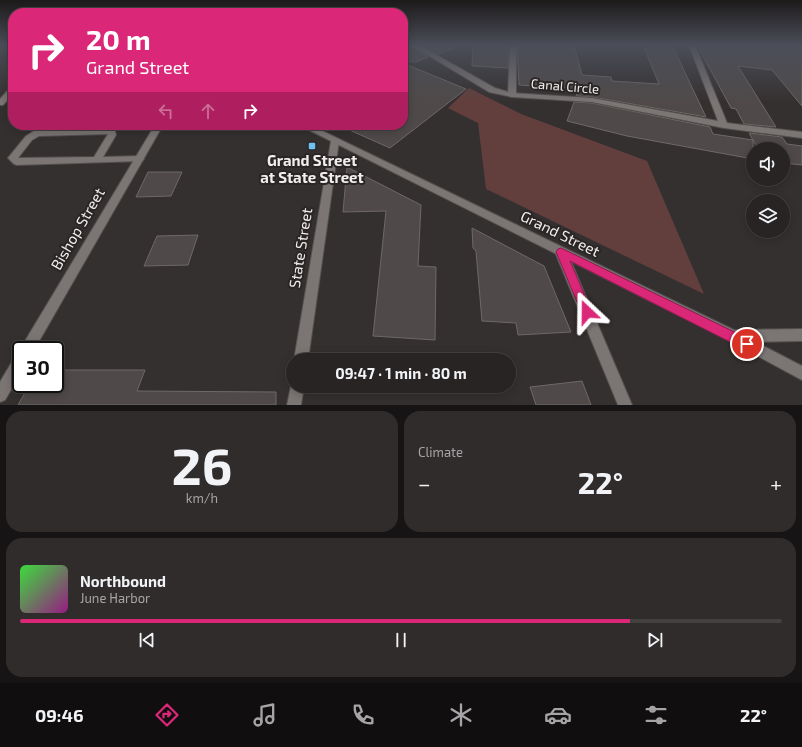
<!DOCTYPE html>
<html lang="en">
<head>
<meta charset="utf-8">
<style>
	:root { --surface:#282424; --page:#302c2c; --text:#f1f3f6; --muted:#a5a4a6; --line:#444141; --accent:#db2777 }
	body { margin:0; font-family:"Exo 2",sans-serif; background:var(--page); color:var(--text); height:100vh; display:flex; flex-direction:column; font-size:15px; white-space:nowrap }
	* { box-sizing:border-box; margin:0 }
	p { font-size:13px; color:var(--muted) }
	.icon { flex:none; width:22px; height:22px; fill:none; stroke:currentColor; stroke-width:2; stroke-linecap:round; stroke-linejoin:round }
	.map { position:relative; height:405px; overflow:hidden }
	.drawer { display:flex; flex-direction:column; gap:6px; padding:6px; background:#161414; flex:1 }
	.drawer>* { flex:none }
	.guide { position:absolute; left:8px; top:8px; width:400px; height:122px; border-radius:16px; box-shadow:0 2px 10px #0003,0 0 0 1px var(--line); background:#db2777; color:#fff; overflow:hidden }
	.tools { position:absolute; left:746px; top:142px; display:grid; gap:8px }
	.tools a { display:grid; place-items:center; width:44px; height:44px; border-radius:50%; background:var(--surface); box-shadow:0 2px 10px #0003,0 0 0 1px var(--line); font-size:20px }
	.speed { position:absolute; left:12px; top:341px; display:flex; gap:8px; font-size:20px; font-weight:700; text-align:center }
	.speed>* { display:grid; place-content:center; width:52px; height:52px; border-radius:50%; background:var(--surface); box-shadow:0 2px 10px #0003,0 0 0 1px var(--line); line-height:1 }
	.speed .limit { border:2px solid #111; border-radius:6px; background:#fff; color:#111 }
	.pin { position:absolute; display:grid; place-items:center; width:34px; height:34px; color:#fff; margin:-17px; border:2px solid #fff; border-radius:50%; box-shadow:0 1px 4px #0007 }
	.me { position:absolute; width:44px; margin:-22px; rotate:337deg; stroke-linejoin:round; filter:drop-shadow(0 0 3px #0008) }
	.turn { display:flex; align-items:center; gap:14px; height:84px; padding:0 12px; font-size:18px }
	.turn .icon { width:52px; height:52px; stroke-width:2.5 }
	.turn b { display:block; font-size:28px; line-height:34px }
	.lanes { display:flex; align-items:center; height:38px; padding:0 12px; background:#0003; justify-content:center; gap:20px; direction:ltr }
	.lanes .off { opacity:.35 }
	.big { font-size:30px; font-weight:700; line-height:1.1 }
	.drawer .tile { flex:1; display:flex; flex-direction:column; justify-content:center; gap:6px; min-width:0; padding:0 14px; border-radius:16px; background:var(--page) }
	.drawer .dial { align-items:center; gap:0 }
	.dial b { font-size:52px; line-height:1 }
	.song { display:flex; align-items:center; gap:12px }
	.cover { width:48px; height:48px; border-radius:6px; background:linear-gradient(135deg,hsl(120 70% 55%),hsl(310 70% 35%)) }
	.played { height:4px; border-radius:2px; background:linear-gradient(90deg,var(--accent) 80%,var(--line) 80%) }
	.keys { display:flex; justify-content:space-around; direction:ltr }
	.heat { display:flex; justify-content:space-between; align-items:center; font-size:22px; direction:ltr }
	.drawer .tiles { flex:1; display:grid; gap:6px; grid-template-columns:1fr 1fr }
	.tile:last-child { grid-column:span 2 }
	.trip { position:absolute; left:286px; top:353px; width:230px; height:40px; border-radius:20px; background:var(--surface); box-shadow:0 2px 10px #0003,0 0 0 1px var(--line); font-weight:700; line-height:40px; text-align:center }
	.dock { display:flex; height:64px; justify-content:space-around; align-items:center; background:#100e0e; color:var(--muted) }
	.dock .icon { width:28px; height:28px }
	.dock .current { color:var(--accent) }
	.dock b { font-size:18px; color:var(--text) }
	.map>svg:first-child { display:block }
	.green { fill:#623f3d }
	.building { fill:#4f4a49; stroke:#6e6968 }
	.lines { fill:none; stroke-linecap:round; stroke-linejoin:round }
	.service-casing { stroke:#545050; stroke-width:2 }
	.minor-casing { stroke:#545050; stroke-width:2 }
	.secondary-casing { stroke:#545050; stroke-width:2 }
	.service { fill:#7b7574; fill-rule:evenodd }
	.minor { fill:#7b7574; fill-rule:evenodd }
	.secondary { fill:#7b7574; fill-rule:evenodd }
	.route { fill:#db2777; stroke:#8e194d }
	.poi-dot { fill:#6cc3f2; stroke:#2b2626; stroke-width:1.5 }
	.labels { text-anchor:middle; stroke-width:4; stroke-linejoin:round; paint-order:stroke }
	.far-street-label { font-size:13px; fill:#f2eeee; stroke:#2b2626 }
	.poi-label { font-size:15px; font-weight:bold; fill:#f2eeee; stroke:#2b2626 }
	.street-label { font-size:15px; fill:#f2eeee; stroke:#2b2626 }
</style>
</head>
<body>
<div class="map">
<svg width="802" height="405" viewBox="0 0 802 405">
	<rect width="100%" height="100%" fill="#353030"/>
	<path class="green" d="M469,88l52,26 126,47 57,133 -218,-105 -8,-66 -30,-15z"/>
	<path class="building" d="M403,45h7l18,12 -12,5 -13,-1z
		M422,45h35v2l-19,7z
		M473,45h35v23l-36,-2z
		M517,45h57l8,30 29,2 1,4 47,3 -16,-39h29l34,72 -114,-20 -16,-1 3,-7 -60,-4z
		M697,45h105v61l-30,-36 -34,-4 38,61 -32,-3 -8,-15 -5,-1z
		M403,63l63,26 -76,59 -52,-23h65z
		M574,102l18,1 118,24 3,7 40,6v19l-126,-23 -60,-15z
		M749,133l33,4 5,7 15,2v19l-19,-2v-14h-25z
		M347,167l74,38 -3,61 18,1 -1,73 -62,-4 13,-125 -43,1z
		M148,172h34l-11,24 -35,1z
		M472,228l72,38 27,66 -53,3 -2,-12 -34,-2 -6,-70 -3,-3z
		M198,235l-10,30 -44,1 13,-30z
		M55,370h90l-8,21 139,1v13h-258l12,-21h25z
		M582,381l9,24h-55l-6,-18z"/>
	<g class="lines">
		<g class="service-casing">
			<path id="service" d="M510,45h6v50l-4,2 -4,-2z
				M108,128l7,3 1,4 -13,22 36,-1 5,3 -2,2 -125,4 -3,-1 -6,-6 18,-22 8,-5zM108,134l-14,23 -76,1 14,-18 7,-4z"/>
		</g>
		<g class="minor-casing">
			<path id="minor" d="M411,45h8l76,43 17,5 80,5 126,23 -29,-76h6l32,78 75,9v6l-78,-10 -132,-26 -80,-5 -23,-5z
				M10,88h3v6l-10,11h-3v-6z
				M155,125h8l-129,225 -13,1 1,-5z
				M335,138l4,3 -31,219h-14l37,-219z
				M561,247l4,2 2,3 65,153h-14l-63,-153 2,-3z
				M21,354v19l-16,27 -5,2v-20l16,-27z
				M292,381l1,5h11l-3,19h-14z"/>
		</g>
		<g class="secondary-casing">
			<path id="secondary" d="M299,125h11l424,205 68,-1v12l-46,1 46,24v14l-74,-40z"/>
		</g>
		<use href="#service" class="service"/>
		<use href="#minor" class="minor"/>
		<use href="#secondary" class="secondary"/>
	</g>
	<linearGradient id="sky" x2="0" y2="1"><stop stop-color="#1d1a1a"/><stop offset="0.44" stop-color="#4b4e59"/><stop offset="1" stop-color="#4b4e59" stop-opacity="0"/></linearGradient>
	<rect width="802" height="102" fill="url(#sky)"/>
	<path class="route" d="M561,248l190,92 1,4 -1,4 -4,1 -5,-1 -172,-87 22,51 -1,4 -4,1 -4,-1 -27,-64 2,-3z"/>
	<rect class="poi-dot" x="308" y="142" width="8" height="8" rx="2"/>
	<g class="labels">
		<g class="far-street-label">
			<text transform="translate(565 86) rotate(5)" y="5">Canal Circle</text>
		</g>
		<g class="poi-label">
			<text x="312" y="166">Grand Street<tspan x="312" dy="17">at State Street</tspan></text>
		</g>
		<g class="street-label">
			<text transform="translate(78 229) rotate(-60)" y="5">Bishop Street</text>
			<text transform="translate(560 234) rotate(26)" y="5">Grand Street</text>
			<text transform="translate(301 248) rotate(-81)" y="5">State Street</text>
		</g>
	</g>
</svg>
<div class="tools">
<a><svg class="icon" aria-label="sound" viewBox="0 0 24 24"><path d="M4 9h4l5-4v14l-5-4H4zM17 9q2 3 0 6"/></svg></a>
<a><svg class="icon" aria-label="layers" viewBox="0 0 24 24"><path d="M12 4l9 5-9 5-9-5zM3 14l9 5 9-5"/></svg></a>
</div>
<div class="speed"><div class="limit">30</div></div>
<div class="pin" style="left:747px;top:344px;background:#d93025"><svg class="icon" aria-label="arrive" viewBox="0 0 24 24"><path d="M6 21V4h12l-3 4 3 4H6"/></svg></div>
<svg class="me" style="left:587px;top:312px" viewBox="-20 -20 40 40"><path d="M0-17L14 15 0 8-14 15z" fill="#db2777" stroke="#fff" stroke-width="4"/></svg>
<div class="trip">09:47 · 1 min · 80 m</div>
<div class="guide">
<div class="turn"><svg class="icon" aria-label="right" viewBox="0 0 24 24"><path d="M7 20v-9h11M14 6l5 5-5 5"/></svg><div><b>20 m</b>Grand Street</div></div>
<div class="lanes"><svg class="icon off" aria-label="left" viewBox="0 0 24 24"><path d="M17 20v-9H6M10 6l-5 5 5 5"/></svg><svg class="icon off" aria-label="ahead" viewBox="0 0 24 24"><path d="M12 20V5M6 11l6-6 6 6"/></svg><svg class="icon" aria-label="right" viewBox="0 0 24 24"><path d="M7 20v-9h11M14 6l5 5-5 5"/></svg></div>
</div>
</div>
<section class="drawer">
<div class="tiles">
<div class="tile dial"><b>26</b><p>km/h</p></div>
<div class="tile"><p>Climate</p>
<div class="heat"><a>−</a><b class="big">22°</b><a>+</a></div>
</div>
<div class="tile">
<div class="song"><i class="cover"></i><div><b>Northbound</b><p>June Harbor</p></div></div>
<div class="played"></div>
<div class="keys"><svg class="icon" aria-label="previous" viewBox="0 0 24 24"><path d="M18 5L8 12l10 7zM5 5v14"/></svg><svg class="icon" aria-label="pause" viewBox="0 0 24 24"><path d="M8 5v14M16 5v14"/></svg><svg class="icon" aria-label="next" viewBox="0 0 24 24"><path d="M6 5l10 7-10 7zM19 5v14"/></svg></div>
</div>
</div>
</section>
<nav class="dock">
<b>09:46</b>
<svg class="icon current" aria-label="directions" viewBox="0 0 24 24"><path d="M12 3l9 9-9 9-9-9zM9 14v-3h6M13 9l2 2-2 2"/></svg>
<svg class="icon" aria-label="music" viewBox="0 0 24 24"><path d="M9 18V5l10-2v13"/><circle cx="6" cy="18" r="3"/><circle cx="16" cy="16" r="3"/></svg>
<svg class="icon" aria-label="phone" viewBox="0 0 24 24"><path d="M5 4h4l2 5-3 2q2 4 5 5l2-3 5 2v4C11 20 4 13 5 4z"/></svg>
<svg class="icon" aria-label="climate" viewBox="0 0 24 24"><path d="M12 3v18M4 7l16 10M4 17L20 7"/></svg>
<svg class="icon" aria-label="car" viewBox="0 0 24 24"><path d="M5 17H2v-5l4-1 3-4h7l3 4 3 1v5h-3M9 17h6M6 11h13"/><circle cx="7" cy="17" r="2"/><circle cx="17" cy="17" r="2"/></svg>
<svg class="icon" aria-label="filters" viewBox="0 0 24 24"><path d="M4 7h16M4 17h16"/><circle cx="9" cy="7" r="2"/><circle cx="15" cy="17" r="2"/></svg>
<b>22°</b>
</nav>
</body>
</html>
